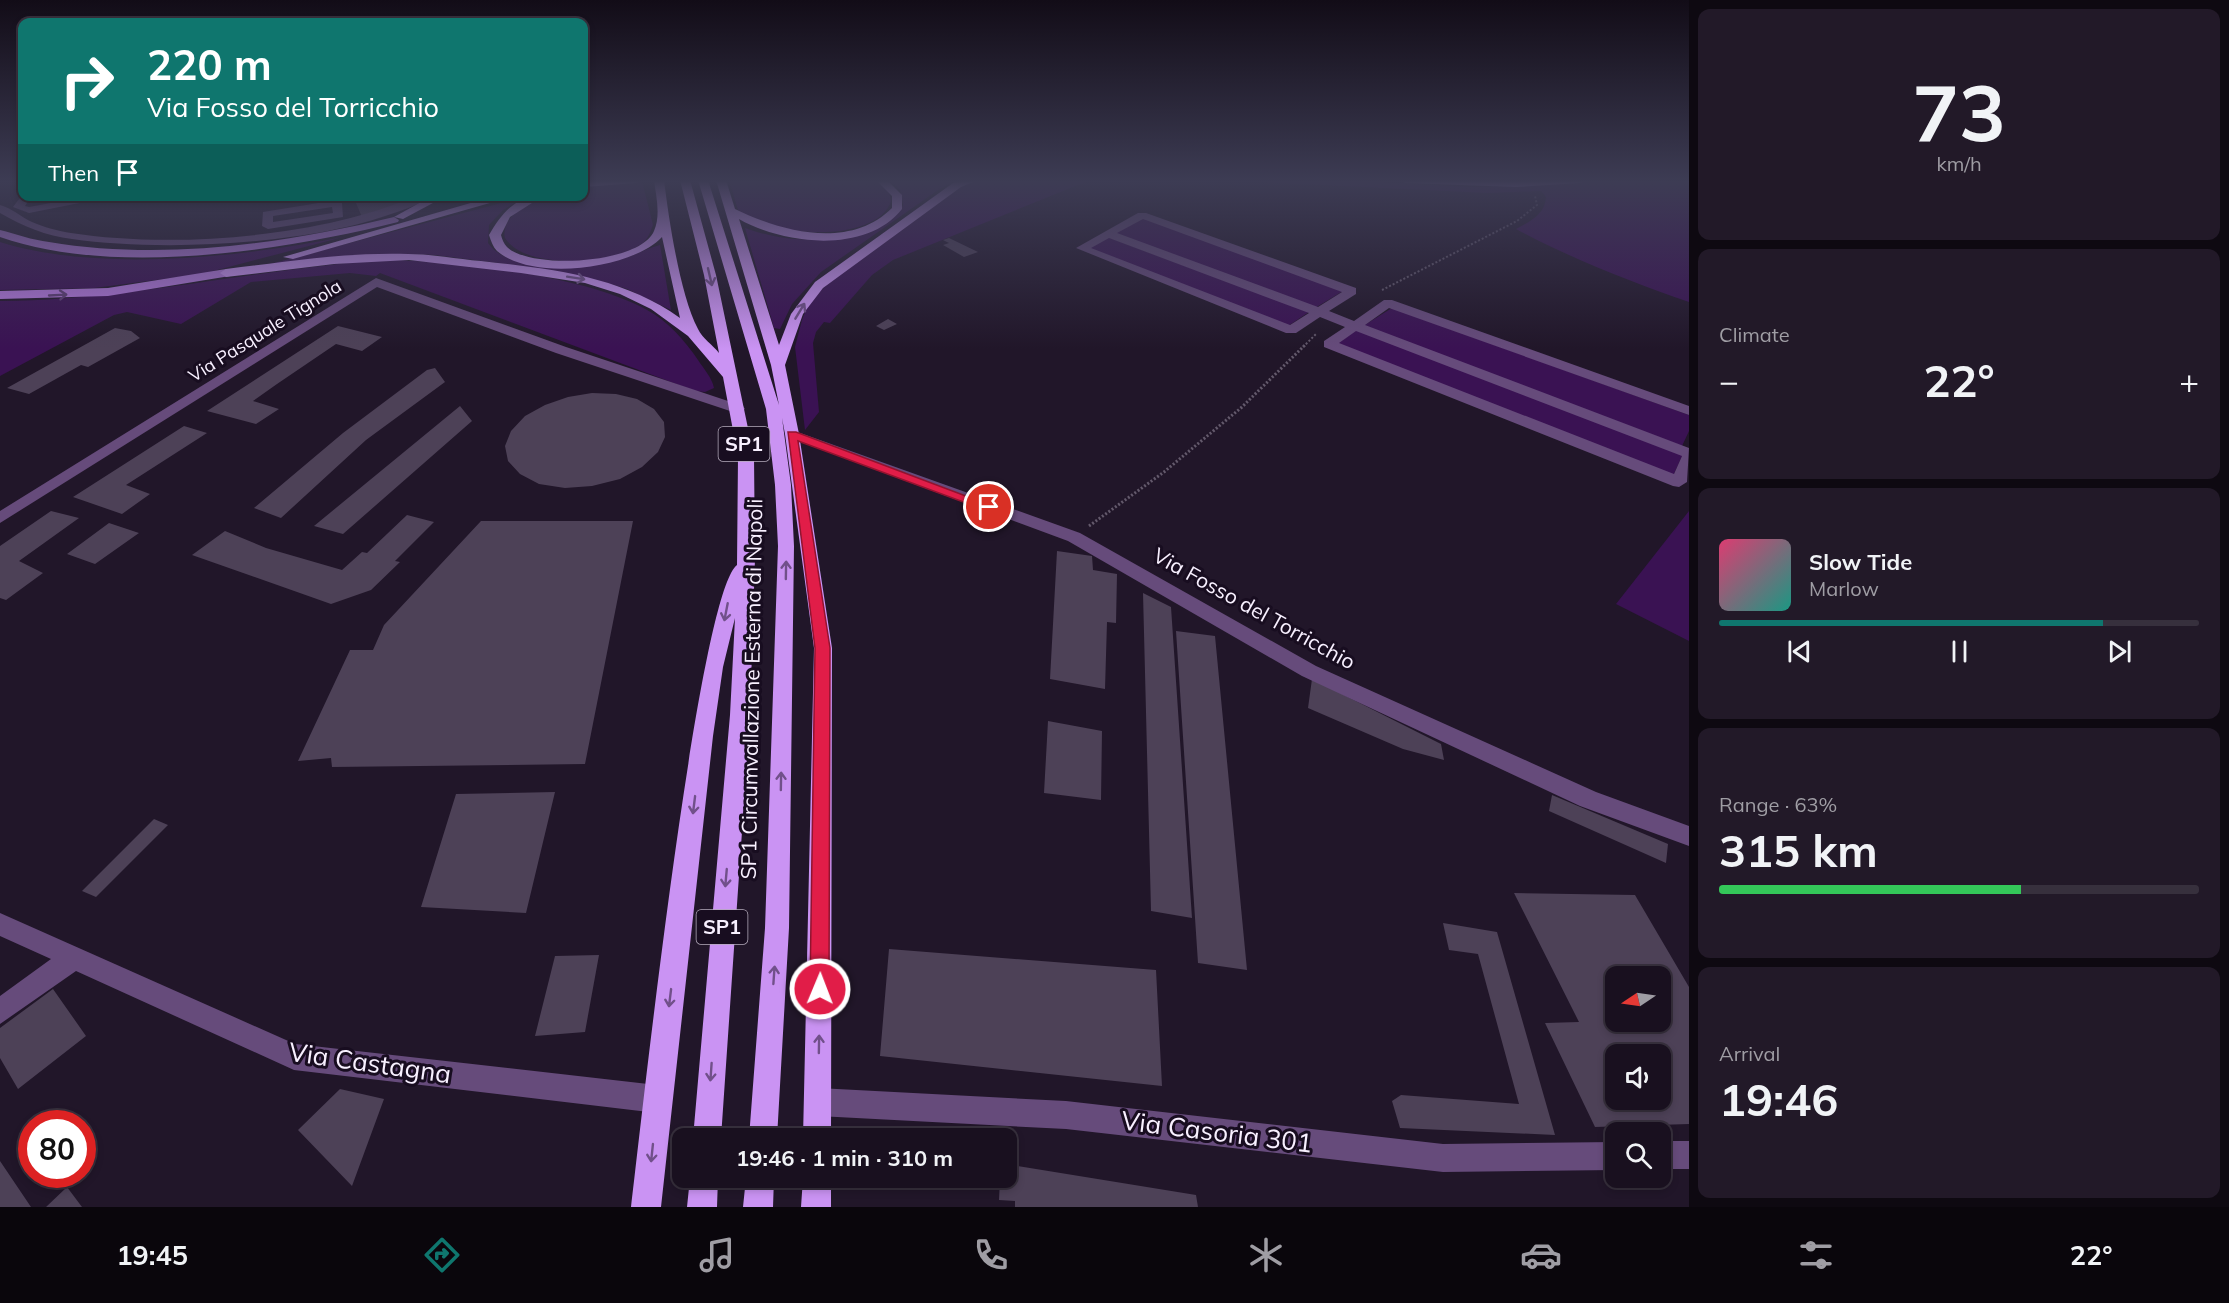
<!DOCTYPE html>
<html lang="en">
<head>
<meta charset="utf-8">
<style>
	:root { --surface:#19101f; --page:#221928; --text:#f1f3f6; --muted:#9f9da4; --line:#37303d; --accent:#0f766e }
	body { margin:0; font-family:Mulish,sans-serif; background:var(--page); color:var(--text); height:100vh; display:flex; flex-direction:column; font-size:22px; white-space:nowrap }
	* { box-sizing:border-box; margin:0 }
	p { font-size:20px; color:var(--muted) }
	.icon { flex:none; width:33px; height:33px; fill:none; stroke:currentColor; stroke-width:2; stroke-linecap:round; stroke-linejoin:round }
	.map { position:relative; flex:1; overflow:hidden }
	.side { display:flex; flex-direction:column; gap:9px; padding:9px; background:#0e0911; width:540px }
	.side>* { flex:none }
	.top-card { position:absolute; left:18px; top:18px; width:570px; height:183px; border-radius:12px; box-shadow:0 3px 9px #0003,0 0 0 2px var(--line); background:#0f766e; color:#fff; overflow:hidden }
	.needle { width:39px; rotate:257deg }
	.controls { position:absolute; left:1605px; top:966px; display:grid; gap:12px }
	.controls a { display:grid; place-items:center; width:66px; height:66px; border-radius:12px; background:var(--surface); box-shadow:0 3px 9px #0003,0 0 0 2px var(--line); font-size:30px }
	.speed { position:absolute; left:18px; top:1110px; display:flex; gap:12px; font-size:30px; font-weight:700; text-align:center }
	.speed>* { display:grid; place-content:center; width:78px; height:78px; border-radius:50%; background:var(--surface); box-shadow:0 3px 9px #0003,0 0 0 2px var(--line); line-height:1 }
	.speed .limit { border:9px solid #d22; background:#fff; color:#111 }
	.pin { position:absolute; display:grid; place-items:center; width:51px; height:51px; color:#fff; margin:-26px; border:3px solid #fff; border-radius:50%; box-shadow:0 2px 6px #0007 }
	.me { position:absolute; width:66px; margin:-33px; rotate:1deg; stroke-linejoin:round; filter:drop-shadow(0 0 4px #0008) }
	.turn { display:flex; align-items:center; gap:21px; height:126px; padding:0 30px; font-size:27px }
	.turn .icon { width:78px; height:78px; stroke-width:2.5 }
	.turn b { display:block; font-size:42px; line-height:51px }
	.then { display:flex; align-items:center; height:57px; padding:0 30px; background:#0003; gap:12px; font-size:22px }
	.big { font-size:45px; font-weight:700; line-height:1.1 }
	.side .widget { flex:1; display:flex; flex-direction:column; justify-content:center; gap:9px; min-width:0; padding:0 21px; border-radius:12px; background:var(--page) }
	.side .dial { align-items:center; gap:0 }
	.dial b { font-size:78px; line-height:1 }
	.song { display:flex; align-items:center; gap:18px }
	.cover { width:72px; height:72px; border-radius:9px; background:linear-gradient(135deg,hsl(340 70% 55%),hsl(170 70% 35%)) }
	.played { height:6px; border-radius:3px; background:linear-gradient(90deg,var(--accent) 80%,var(--line) 80%) }
	.keys { display:flex; justify-content:space-around; direction:ltr }
	.heat { display:flex; justify-content:space-between; align-items:center; font-size:33px; direction:ltr }
	.charge { height:9px; border-radius:4px; background:linear-gradient(90deg,#34c759 63%,var(--line) 0) }
	.trip { position:absolute; left:672px; top:1128px; width:345px; height:60px; border-radius:12px; background:var(--surface); box-shadow:0 3px 9px #0003,0 0 0 2px var(--line); font-weight:700; line-height:60px; text-align:center }
	.tab-bar { display:flex; height:96px; justify-content:space-around; align-items:center; background:#0a060c; color:var(--muted) }
	.tab-bar .icon { width:42px; height:42px }
	.tab-bar .current { color:var(--accent) }
	.tab-bar b { font-size:27px; color:var(--text) }
	main { display:flex; flex:1; min-height:0 }
	.map>svg:first-child { display:block }
	.green { fill:#3a1253 }
	.building { fill:#4d4157; fill-rule:evenodd }
	.lines { fill:none; stroke-linecap:round; stroke-linejoin:round }
	.path-far1 { stroke:#63596b; stroke-width:2; stroke-dasharray:2 2; stroke-linecap:butt }
	.path { stroke:#63596b; stroke-width:3; stroke-dasharray:2 2; stroke-linecap:butt }
	.minor { fill:#664b7b; fill-rule:evenodd }
	.major { fill:#b278dc; fill-rule:evenodd }
	.highway { fill:#ca93f3; fill-rule:evenodd }
	.oneway { stroke:#71508a }
	.oneway2 { stroke:#5d3d75 }
	.route { fill:#e11d48; stroke:#92132f; stroke-width:1.5 }
	.labels { text-anchor:middle; stroke-width:6; stroke-linejoin:round; paint-order:stroke }
	.far-street-label { font-size:18px; fill:#f8f0ff; stroke:#180d20 }
	.shield { fill:#180d20; stroke:#b5acbc; stroke-width:1.5 }
	.shield-label { font-size:20px; font-weight:bold; fill:#f8f0ff }
	.street-label { font-size:21px; fill:#f8f0ff; stroke:#180d20 }
	.near-street-label { font-size:26px; fill:#f8f0ff; stroke:#180d20 }
</style>
</head>
<body>
<main>
<div class="map">
<svg width="1689" height="1207" viewBox="0 0 1689 1207">
	<rect width="100%" height="100%" fill="#211629"/>
	<path class="green" d="M729,180h148l12,12 2,9c-14,44 -125,36 -153,9z
		M889,180h67l-18,10 -117,82 -29,32 -12,25 -6,-1 -29,-100c17,6 33,10 51,11 26,2 96,-8 107,-34l-3,-15z
		M978,180h112l-197,80 -21,15 -42,48 -6,-1 -8,10 -3,11 6,69 -14,18 -10,-83 7,-27 7,-18 25,-24 128,-92z
		M1215,180h121l136,7 49,-1 76,-6h92v122c-58,-20 -119,-44 -173,-73 15,-8 29,-15 30,-32l-5,-6 -53,2z
		M642,181l11,44c-3,7 -4,12 -9,17 -28,23 -118,29 -139,-4 -5,-18 23,-39 39,-42 13,-1 27,0 40,0v-9z
		M524,197l-21,13 -14,15 -1,18c22,32 99,24 133,16 13,-3 26,-11 39,-14l11,65 -44,-21 -19,-6 -87,-17 -86,-11 -23,-1 -142,10z
		M1143,218l200,73 -28,17 -201,-75z
		M343,237l-141,37 -108,14 -94,2v-48c100,31 241,15 343,-5z
		M1107,237l202,75 -21,14 -201,-78z
		M380,260c71,0 205,15 267,50 21,11 38,31 51,50 6,9 14,18 16,28l-9,4 -10,-1 -315,-118 -4,3 -26,-3 -99,9 -70,42 -54,-12 -13,3 -114,61v-75c128,-1 252,-31 380,-41z
		M1392,308l297,107v16l-7,15 -319,-120z
		M1358,329l325,125 -10,22 -336,-132z
		M1689,511v130l-73,-37z"/>
	<path class="building" d="M353,196h66l-57,21z
		M949,238l29,14 -14,5 -21,-12 6,-2 -6,-3z
		M888,319l9,5 -13,6 -8,-4z
		M338,326l44,11 -20,14 -26,-7 -59,40 -24,17 26,8 -23,15 -49,-13z
		M115,328l16,3 9,7 -52,29 -7,-2 -52,29 -22,-6z
		M435,368l10,14 -79,58 -85,78 -27,-10 89,-75 84,-63z
		M592,393l24,1 21,5 17,10 10,13 1,15 -7,15 -16,15 -22,12 -28,7 -27,2 -26,-4 -19,-10 -12,-13 -3,-15 6,-15 14,-15 20,-11 23,-8z
		M460,406l12,15 -129,113 -29,-8z
		M184,426l23,7 -81,52 24,9 -28,20 -49,-17z
		M51,511l28,7 -60,43 24,12 -37,27 -6,-2v-52z
		M407,515l27,7 -39,39 5,1 -29,28 -40,14 -139,-49 33,-24 41,17 76,22 20,-18 5,1z
		M481,521h152l-48,243 -253,3 -1,-9 -33,3 52,-111h23l11,-25z
		M109,523l30,10 -44,31 -28,-10z
		M1057,551l35,5 1,14 24,4 -1,49 -9,-1 -2,67 -55,-10z
		M1143,593l28,14 21,311 -41,-7z
		M1176,631l39,5 32,334 -49,-7z
		M1312,679l129,65 3,16 -41,-11 -95,-41z
		M1048,721l54,10 -1,69 -57,-7z
		M555,792l-29,121 -105,-6 35,-113z
		M1552,795l116,49 -2,19 -117,-52z
		M154,819l14,6 -72,72 -14,-6z
		M1514,893l121,2 54,92v137l-94,3 -50,-104 34,-1zM1616,976h44v46h-44zM1616,1054h44v46h-44z
		M1443,923l54,9 58,203 -155,-7 -8,-27 9,-6 118,9 -41,-150 -29,-4z
		M889,949l267,21 6,116 -282,-30z
		M599,955l-14,77 -50,4 20,-80z
		M53,989l33,47 -68,53 -18,-31v-30z
		M340,1089l44,10 -32,87 -54,-56z
		M0,1161l31,46h-31z
		M1006,1164l190,31 2,12h-183v-6l-16,-1 1,-22h6z
		M67,1187l15,20h-36z"/>
	<g class="lines">
		<path class="path-far1" d="M1382,290l135,-69 20,-16 -2,-9
			M1303,347l13,-13"/>
		<path class="path" d="M1089,526l75,-54 78,-65 63,-62"/>
		<path class="minor" d="M22,195l10,1 -7,10 4,1 60,-11h26l-86,17 -16,-6z
			M246,196h40l-33,7z
			M416,196h15c-10,8 -25,13 -37,17 -87,32 -231,39 -322,26 -26,-3 -49,-13 -72,-26v-8c12,3 21,12 32,17 11,5 27,9 39,11 102,16 251,4 345,-37z
			M337,200l5,3 1,14 -75,12 -6,-3 1,-14zM332,207l1,6 -60,9v-6z
			M1138,213h8l210,75v6l-27,17 25,10 30,-21h8l297,106v9l-300,-107 -24,17 324,123 -2,34 -8,5 -6,-1 -349,-139v-6l21,-14 -25,-10 -24,16h-10l-210,-85zM1143,219l199,73 -24,15 -201,-74zM1109,238l200,75 -19,12 -199,-77zM1356,331l326,125 -8,18 -335,-131z
			M376,278l190,69 177,59 2,3 -7,4 -5,-1 -177,-59 -179,-66 -377,236v-12z
			M792,430l288,103 236,133 280,126 93,34v20l-109,-40 -278,-130 -234,-135 -281,-104 -2,-3 2,-3z
			M0,913l295,131 362,41 10,4 4,10 -4,10 -10,4 -363,-43 -218,-99 -76,53v-28l51,-37 -51,-23z
			M818,1088l248,13 377,43 173,-2v28l-173,2 -377,-43 -248,-13 -10,-4 -4,-10 4,-10z
			M1660,1141h29v28h-29z"/>
		<path class="major" d="M394,217l5,3 -1,2c-116,29 -283,55 -398,15v-7c16,4 32,10 49,12 114,19 233,2 345,-25z
			M226,269l6,4 -2,3 -122,20 -108,3v-8l108,-3z"/>
		<path class="highway" d="M641,180l-5,3 -52,4v-6z
			M654,180h10c5,40 16,115 34,149 4,9 15,16 21,24l-15,-78 -24,-95h10l26,95 38,182 1,101 -5,157 -29,423h-28l37,-423 5,-97 -12,49 -10,69 -52,471h-30c10,-82 67,-612 106,-642l1,-108 -15,-80 -35,-41 -37,-27 -31,-15 -35,-11 -64,-10 -112,-13 -75,4 -108,13 -6,-4 6,-4c60,-7 121,-17 182,-15 24,0 49,5 73,7 70,8 140,15 199,57l-18,-81c-30,32 -130,45 -165,14 -4,-4 -6,-10 -8,-16 13,-22 26,-39 54,-39l-33,21 -9,18c1,4 3,9 6,12 24,23 133,17 147,-16 7,-16 2,-35 0,-51z
			M698,180h10l71,225 -8,-40 -55,-185h10l9,29c47,23 115,41 157,-1v-12l-16,-16h11l15,15v14c-35,45 -118,36 -163,10l40,126 12,-31 24,-32 138,-99 25,-3 -17,7 -138,101 -20,26 -18,51 14,69 33,214 -1,490h-28l11,-490 -29,-214 -3,-16 9,67 3,61 -5,382 -12,210h-28l16,-210 13,-382 -3,-61 -9,-76z
			M1400,180h185l-5,3 -64,4 -111,-4z
			M432,196h14l-43,23 -9,-2z
			M495,196h19l-221,63 -10,-2z
			M690,1178h28l-1,29h-30z
			M746,1178h28l-1,29h-30z
			M803,1178h28v29h-30z"/>
	</g>
	<defs><path id="oneway-shaft" d="M-6 0H5M1.5-3L5.5 0L1.5 3" fill="none" stroke-width="1.6" stroke-linecap="round" stroke-linejoin="round" transform="scale(1.5)"/></defs>
	<g class="oneway">
		<use href="#oneway-shaft" transform="translate(710 277) rotate(77)"/>
		<use href="#oneway-shaft" transform="translate(576 278) rotate(9)"/>
		<use href="#oneway-shaft" transform="translate(800 311) rotate(-59)"/>
		<use href="#oneway-shaft" transform="translate(786 570) rotate(-89)"/>
		<use href="#oneway-shaft" transform="translate(726 612) rotate(101)"/>
		<use href="#oneway-shaft" transform="translate(781 781) rotate(-89)"/>
		<use href="#oneway-shaft" transform="translate(694 805) rotate(97)"/>
		<use href="#oneway-shaft" transform="translate(726 878) rotate(95)"/>
		<use href="#oneway-shaft" transform="translate(774 975) rotate(-86)"/>
		<use href="#oneway-shaft" transform="translate(670 998) rotate(97)"/>
		<use href="#oneway-shaft" transform="translate(819 1044) rotate(-89)"/>
		<use href="#oneway-shaft" transform="translate(711 1072) rotate(94)"/>
		<use href="#oneway-shaft" transform="translate(652 1153) rotate(96)"/>
	</g>
	<use class="oneway2" href="#oneway-shaft" transform="translate(58 295) rotate(-3)"/>
	<linearGradient id="sky" x2="0" y2="1"><stop stop-color="#120c17"/><stop offset="0.52" stop-color="#3d3c54"/><stop offset="1" stop-color="#3d3c54" stop-opacity="0"/></linearGradient>
	<rect width="1689" height="349" fill="url(#sky)"/>
	<path class="route" d="M788,432h8l199,75 -6,4 -4,-1 -187,-69 32,207 -1,341 -3,7 -6,2 -7,-2 -3,-7 5,-341z"/>
	<g class="labels">
		<g class="far-street-label">
			<text transform="translate(265 331) rotate(-32)" y="6">Via Pasquale Tignola</text>
		</g>
		<g class="shield">
			<rect x="718.5" y="427" width="51" height="34" rx="4.5"/>
			<rect x="696.5" y="910" width="51" height="34" rx="4.5"/>
		</g>
		<g class="shield-label">
			<text x="744" y="451">SP1</text>
			<text x="722" y="934">SP1</text>
		</g>
		<g class="street-label">
			<text transform="translate(1254 609) rotate(29)" y="7">Via Fosso del Torricchio</text>
			<text transform="translate(752 689) rotate(-89)" y="7">SP1 Circumvallazione Esterna di Napoli</text>
		</g>
		<g class="near-street-label">
			<text transform="translate(370 1063) rotate(8)" y="9">Via Castagna</text>
			<text transform="translate(1217 1132) rotate(7)" y="9">Via Casoria 301</text>
		</g>
	</g>
</svg>
<div class="controls">
<a><svg class="needle" viewBox="-14 -14 28 28"><path d="M0-13l5 13h-10z" fill="#e53935"/><path d="M0 13l5-13h-10z" fill="#9f9da4"/></svg></a>
<a><svg class="icon" aria-label="sound" viewBox="0 0 24 24"><path d="M4 9h4l5-4v14l-5-4H4zM17 9q2 3 0 6"/></svg></a>
<a><svg class="icon" aria-label="search" viewBox="0 0 24 24"><circle cx="10" cy="10" r="6"/><path d="M15 15l6 6"/></svg></a>
</div>
<div class="speed"><div class="limit">80</div></div>
<div class="pin" style="left:989px;top:507px;background:#d93025"><svg class="icon" aria-label="arrive" viewBox="0 0 24 24"><path d="M6 21V4h12l-3 4 3 4H6"/></svg></div>
<svg class="me" style="left:820px;top:989px" viewBox="-20 -20 40 40"><circle r="17" fill="#e11d48" stroke="#fff" stroke-width="3"/><path d="M0-11L8 9 0 5-8 9z" fill="#fff"/></svg>
<div class="trip">19:46 · 1 min · 310 m</div>
<div class="top-card">
<div class="turn"><svg class="icon" aria-label="right" viewBox="0 0 24 24"><path d="M7 20v-9h11M14 6l5 5-5 5"/></svg><div><b>220 m</b>Via Fosso del Torricchio</div></div>
<div class="then">Then<svg class="icon" aria-label="arrive" viewBox="0 0 24 24"><path d="M6 21V4h12l-3 4 3 4H6"/></svg></div>
</div>
</div>
<section class="side">
<div class="widget dial"><b>73</b><p>km/h</p></div>
<div class="widget"><p>Climate</p>
<div class="heat"><a>−</a><b class="big">22°</b><a>+</a></div>
</div>
<div class="widget">
<div class="song"><i class="cover"></i><div><b>Slow Tide</b><p>Marlow</p></div></div>
<div class="played"></div>
<div class="keys"><svg class="icon" aria-label="previous" viewBox="0 0 24 24"><path d="M18 5L8 12l10 7zM5 5v14"/></svg><svg class="icon" aria-label="pause" viewBox="0 0 24 24"><path d="M8 5v14M16 5v14"/></svg><svg class="icon" aria-label="next" viewBox="0 0 24 24"><path d="M6 5l10 7-10 7zM19 5v14"/></svg></div>
</div>
<div class="widget"><p>Range · 63%</p><b class="big">315 km</b><div class="charge"></div></div>
<div class="widget"><p>Arrival</p><b class="big">19:46</b></div>
</section>
</main>
<nav class="tab-bar">
<b>19:45</b>
<svg class="icon current" aria-label="directions" viewBox="0 0 24 24"><path d="M12 3l9 9-9 9-9-9zM9 14v-3h6M13 9l2 2-2 2"/></svg>
<svg class="icon" aria-label="music" viewBox="0 0 24 24"><path d="M9 18V5l10-2v13"/><circle cx="6" cy="18" r="3"/><circle cx="16" cy="16" r="3"/></svg>
<svg class="icon" aria-label="phone" viewBox="0 0 24 24"><path d="M5 4h4l2 5-3 2q2 4 5 5l2-3 5 2v4C11 20 4 13 5 4z"/></svg>
<svg class="icon" aria-label="climate" viewBox="0 0 24 24"><path d="M12 3v18M4 7l16 10M4 17L20 7"/></svg>
<svg class="icon" aria-label="car" viewBox="0 0 24 24"><path d="M5 17H2v-5l4-1 3-4h7l3 4 3 1v5h-3M9 17h6M6 11h13"/><circle cx="7" cy="17" r="2"/><circle cx="17" cy="17" r="2"/></svg>
<svg class="icon" aria-label="filters" viewBox="0 0 24 24"><path d="M4 7h16M4 17h16"/><circle cx="9" cy="7" r="2"/><circle cx="15" cy="17" r="2"/></svg>
<b>22°</b>
</nav>
</body>
</html>
